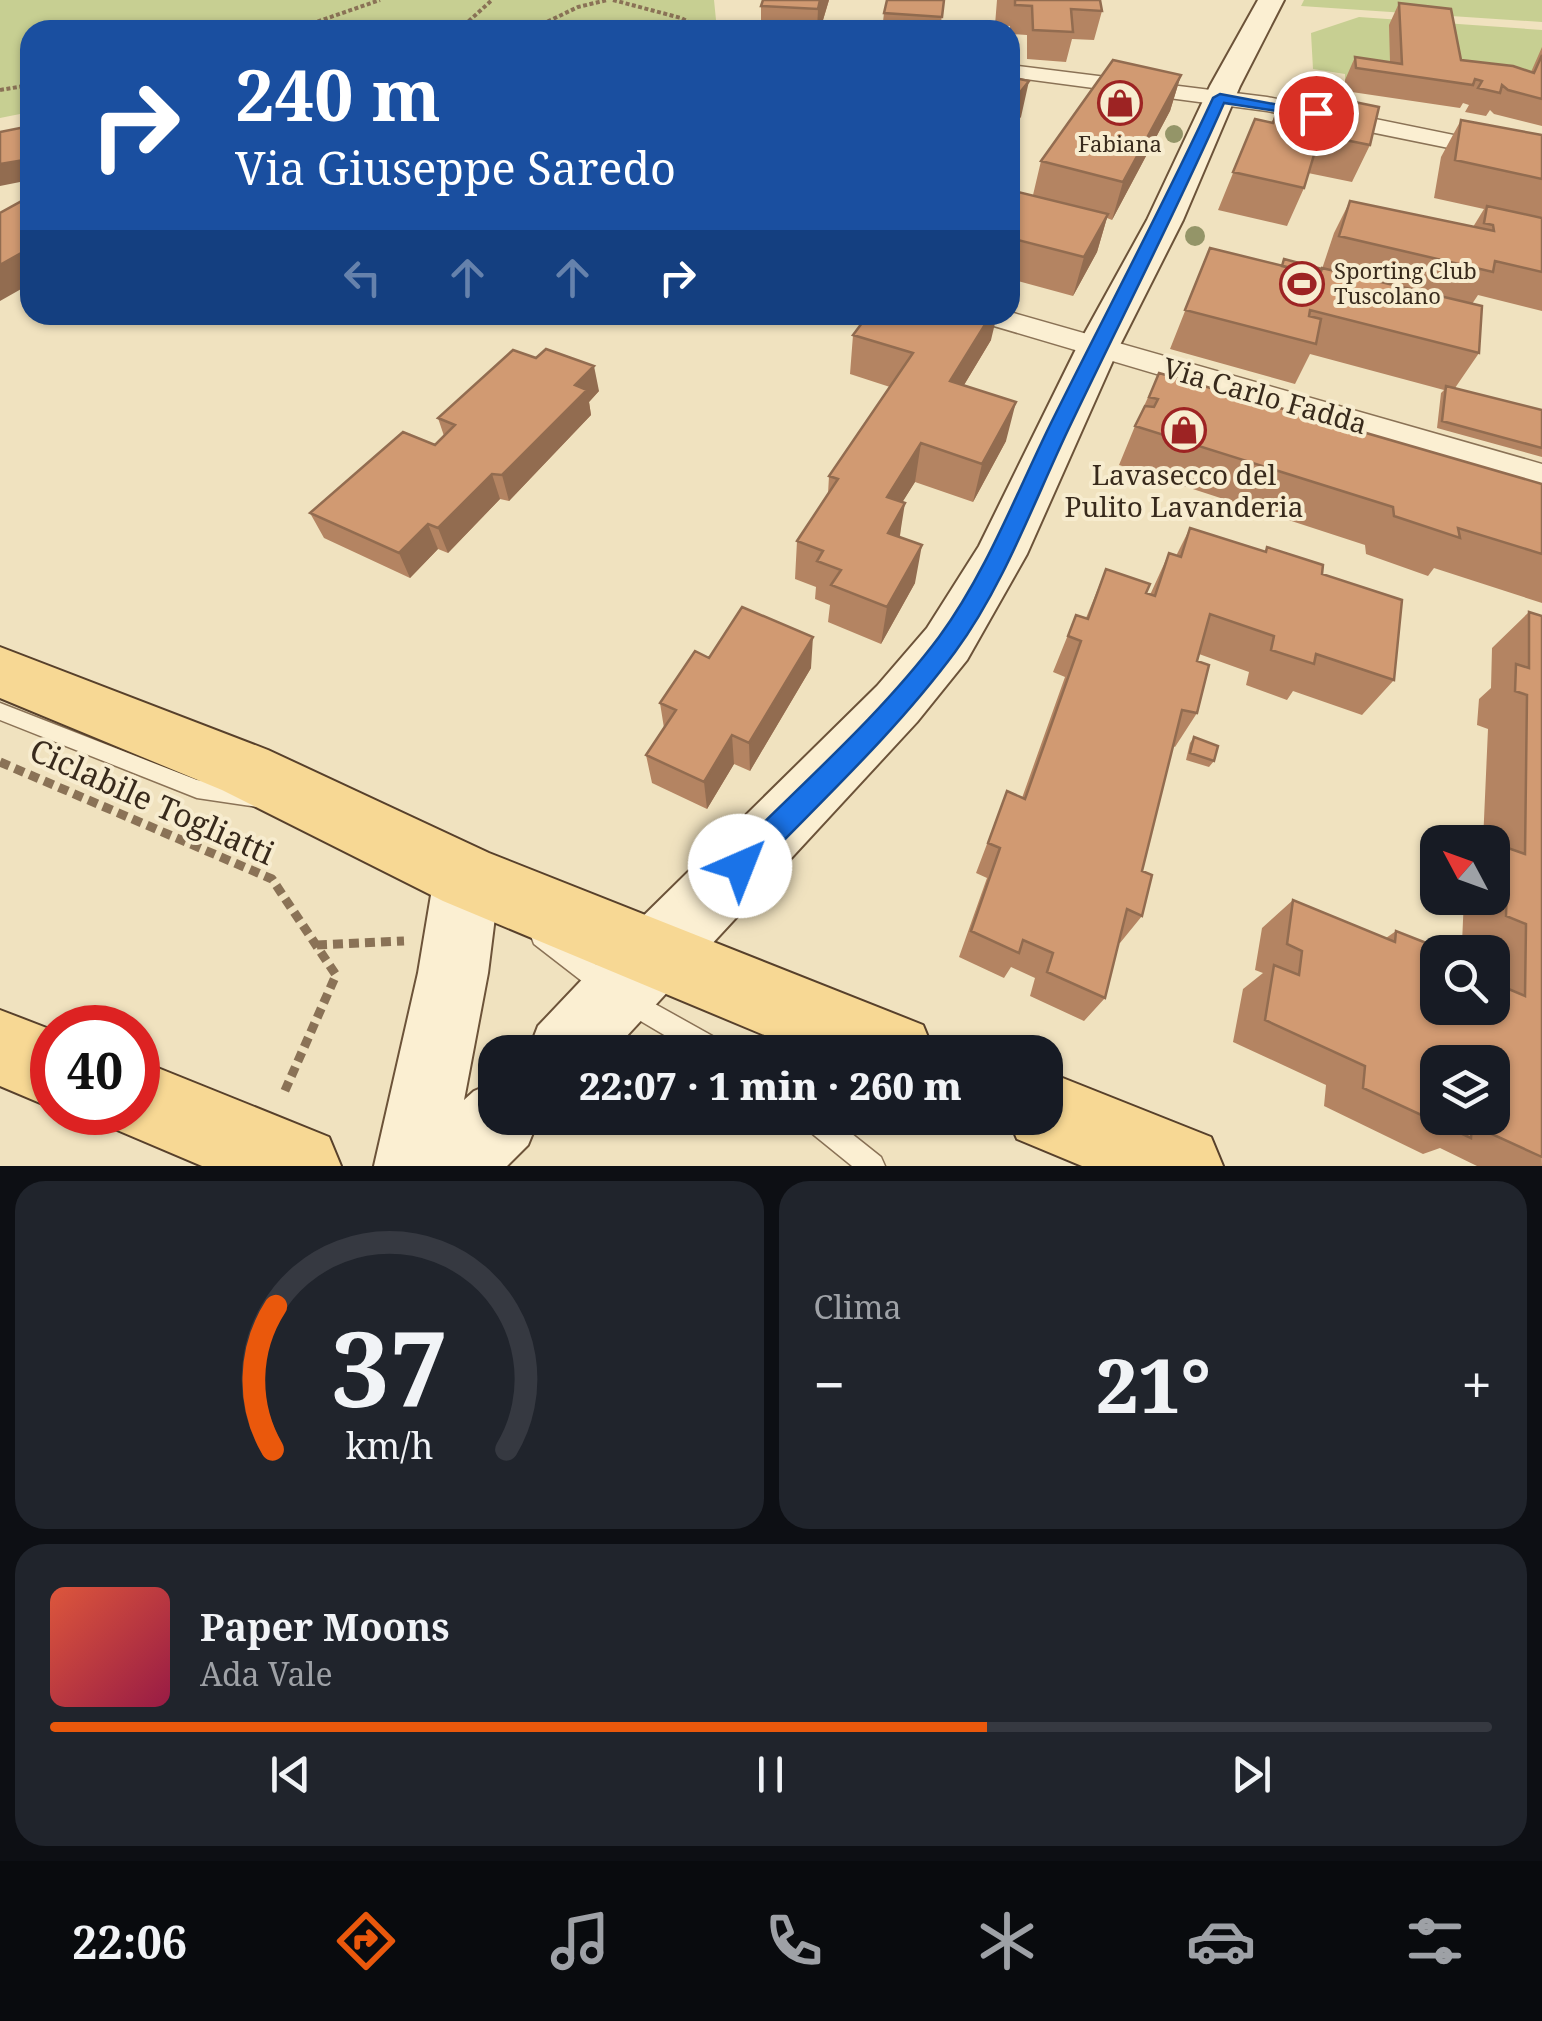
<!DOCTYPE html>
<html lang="it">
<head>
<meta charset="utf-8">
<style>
	:root { --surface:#171b24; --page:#20242c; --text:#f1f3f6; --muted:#9ea1a6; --line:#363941; --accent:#ea580c }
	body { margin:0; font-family:"Noto Serif",serif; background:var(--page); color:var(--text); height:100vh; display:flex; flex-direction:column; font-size:38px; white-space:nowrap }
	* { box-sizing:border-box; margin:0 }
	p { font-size:32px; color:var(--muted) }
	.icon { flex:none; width:55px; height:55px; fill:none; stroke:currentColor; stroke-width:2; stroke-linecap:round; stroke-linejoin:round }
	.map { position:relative; height:1166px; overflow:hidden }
	.drawer { display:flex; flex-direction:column; gap:15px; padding:15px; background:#0d0f14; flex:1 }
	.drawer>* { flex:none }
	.top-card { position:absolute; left:20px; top:20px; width:1000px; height:305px; border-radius:30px; box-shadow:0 2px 8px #0004; background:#1a4fa0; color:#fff; overflow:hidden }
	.needle { width:65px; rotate:311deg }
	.tools { position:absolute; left:1420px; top:825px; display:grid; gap:20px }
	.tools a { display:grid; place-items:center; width:90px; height:90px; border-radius:20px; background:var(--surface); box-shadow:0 2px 8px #0004; font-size:50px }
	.speed { position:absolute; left:30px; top:1005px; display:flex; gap:20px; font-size:50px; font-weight:700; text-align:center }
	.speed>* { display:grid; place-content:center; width:130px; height:130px; border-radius:50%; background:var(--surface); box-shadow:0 2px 8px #0004; line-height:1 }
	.speed .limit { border:15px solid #d22; background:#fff; color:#111 }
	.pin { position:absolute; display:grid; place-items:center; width:85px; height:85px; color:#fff; margin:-42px; border:5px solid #fff; border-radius:50%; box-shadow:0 2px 10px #0007 }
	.me { position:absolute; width:110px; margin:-55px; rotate:44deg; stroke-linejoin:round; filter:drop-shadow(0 0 8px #0008) }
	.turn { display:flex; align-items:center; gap:35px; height:210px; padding:0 50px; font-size:45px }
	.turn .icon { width:130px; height:130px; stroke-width:2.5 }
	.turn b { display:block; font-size:70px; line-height:85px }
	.lanes { display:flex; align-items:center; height:95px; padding:0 50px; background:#0003; justify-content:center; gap:50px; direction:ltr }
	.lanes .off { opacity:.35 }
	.big { font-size:75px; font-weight:800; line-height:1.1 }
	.drawer .widget { flex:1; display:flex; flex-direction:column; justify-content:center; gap:15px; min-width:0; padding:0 35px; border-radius:30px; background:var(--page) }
	.drawer .dial { align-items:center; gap:0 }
	.dial svg { height:260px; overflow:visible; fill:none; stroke:var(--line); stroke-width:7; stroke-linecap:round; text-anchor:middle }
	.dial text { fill:var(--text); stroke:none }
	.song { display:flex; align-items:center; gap:30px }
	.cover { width:120px; height:120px; border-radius:15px; background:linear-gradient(135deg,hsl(10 70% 55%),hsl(340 70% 35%)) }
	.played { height:10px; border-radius:5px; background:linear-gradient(90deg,var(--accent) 65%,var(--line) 65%) }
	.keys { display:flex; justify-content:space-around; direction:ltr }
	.heat { display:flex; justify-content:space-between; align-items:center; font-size:55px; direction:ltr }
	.drawer .tiles { flex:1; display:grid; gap:15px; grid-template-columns:1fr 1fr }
	.widget:last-child { grid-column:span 2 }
	.trip { position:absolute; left:478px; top:1035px; width:585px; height:100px; border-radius:30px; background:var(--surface); box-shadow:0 2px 8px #0004; font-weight:800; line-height:100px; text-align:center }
	.tabs { display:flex; height:160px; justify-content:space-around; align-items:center; background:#090b0e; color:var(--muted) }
	.tabs .icon { width:70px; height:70px }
	.tabs .current { color:var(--accent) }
	.tabs b { font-size:45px; color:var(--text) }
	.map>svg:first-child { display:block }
	.green { fill:#c7cf92 }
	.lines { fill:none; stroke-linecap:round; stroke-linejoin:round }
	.lane-casing { stroke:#8a7256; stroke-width:3 }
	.street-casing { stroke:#8a7256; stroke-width:3 }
	.secondary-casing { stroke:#6c5339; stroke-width:4 }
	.primary-casing { stroke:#57402b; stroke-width:4 }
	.path-far1 { stroke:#8a7256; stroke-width:4; stroke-dasharray:4 2.5; stroke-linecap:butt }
	.path { stroke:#8a7256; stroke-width:9; stroke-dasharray:10 6; stroke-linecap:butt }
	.lane { fill:#fbefd2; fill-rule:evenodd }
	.street { fill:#fbefd2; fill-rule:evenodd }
	.secondary { fill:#fbefd2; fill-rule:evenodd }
	.primary { fill:#f7d894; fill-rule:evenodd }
	.tree { fill:#949568 }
	.wall { fill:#b48462 }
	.shaded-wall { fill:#926c50 }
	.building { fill:#d19a72; stroke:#926c50; stroke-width:2.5; fill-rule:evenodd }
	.route { fill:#1a73e8; stroke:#114b97; stroke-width:2.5 }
	.labels { text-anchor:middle; stroke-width:8; stroke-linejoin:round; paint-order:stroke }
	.far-poi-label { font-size:22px; fill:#382a1c; stroke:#f7eccf }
	.street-label { font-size:28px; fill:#382a1c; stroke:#f7eccf }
	.poi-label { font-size:28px; fill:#382a1c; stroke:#f7eccf }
	.near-street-label { font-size:32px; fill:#382a1c; stroke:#f7eccf }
</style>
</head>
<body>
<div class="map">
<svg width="1542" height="1166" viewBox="0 0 1542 1166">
	<rect width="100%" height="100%" fill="#f0e2bf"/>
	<path class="green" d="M0,0h714l3,30 -36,-5 -39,5h-612v82l-30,6z
		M1304,0h238v22l-241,-16z
		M1359,17l183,13v21l-22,45 -175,-16v-6l-32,-5 -2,-36z"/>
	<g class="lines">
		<g class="lane-casing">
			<path id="lane" d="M0,703l197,77 60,9 7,2 3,7 -3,7 -7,2 -60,-9 -197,-78z
				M542,925l70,51 4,8 -4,8 -8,4 -8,-4 -62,-48 -3,-8 3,-8z
				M630,990l95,53 3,9h-35l-71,-42 -4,-8 4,-8z
				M800,1118h32l49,39 4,9h-33l-48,-39z"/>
		</g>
		<g class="street-casing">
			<path id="street" d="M1010,65l257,32 275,56v14l-275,-56 -257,-34z
				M1010,312l532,152v24l-565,-167 -5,-6z"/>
		</g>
		<g class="secondary-casing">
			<path id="secondary" d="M1258,0h26l-44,86 -57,134 -64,127 -92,207 -60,106 -50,62 -305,330h-84l10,-26 90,-95 249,-245 50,-58 52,-82 98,-199 70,-127 63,-134z
				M467,845l23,10 10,22 -12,96 -24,127 10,-9 21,-9v36h44l-11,27 -21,21h-133l44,-193 16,-96 10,-22z"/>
		</g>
		<g class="primary-casing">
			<path id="primary" d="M0,647l268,103 221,103 434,172 11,27h-129l-362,-151 -221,-111 -222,-92z
				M0,1010l52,20v78l-52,-22z
				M138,1060l191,77 12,29h-139l-92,-39 -6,-15h34z
				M1045,1071l166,66 12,29h-141l-65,-27 -9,-21h37z"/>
		</g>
		<path class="path-far1" d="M613,0l68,18 24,12
			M293,30l87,-30
			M459,30l33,-30
			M530,30l48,-23 29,-7
			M0,90l30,-5"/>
		<path class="path" d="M0,762l272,117 64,96 -53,120
			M317,945l87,-4"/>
		<use href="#lane" class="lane"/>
		<use href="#street" class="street"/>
		<use href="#secondary" class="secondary"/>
		<use href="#primary" class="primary"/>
	</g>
	<g class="tree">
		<circle cx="1174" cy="134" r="9"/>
		<circle cx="1195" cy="236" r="10"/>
	</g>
	<path class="wall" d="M829,0l-9,30h-59v-24z
		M944,0l-4,30h-58l2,-17z
		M997,0h103l2,11 -8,29 -22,-1 -6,23 -39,-3v-24l-17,-1v-8l-15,-1z
		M1399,3l62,57 70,12 11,-25v79l-48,-12 -4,-4 -4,6 -21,-4 4,-7 -6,-2 -3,5 -115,-17v-11l10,-23 35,5 -1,-37z
		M1181,75l-11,36 -58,109 -5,-2 -10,34 -24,44 -63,-17v-89l23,5 8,-34z
		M1286,88l84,57 -18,37 -44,-9 -4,15 -17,38 -69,-16 37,-91 17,3z
		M1461,120l81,15v176l-64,-16 -6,9 7,49 -24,35 87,22v47l-105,-29 4,-35 3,-3 -134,-36 -15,30 -125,-35 40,-101 71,18 3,-7 38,10 12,-36 16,-32 123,26 11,-18 -50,-11 7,-41z
		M853,335l138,5 -27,45 42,56 -33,61 -58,-20 -13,20 -2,35 15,46 -34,61 -53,-22 2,-17 -15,-6 1,-12 -21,-8 2,-38 31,-47 1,-18 61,-89 -40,-13z
		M1159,373l383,111v119l-108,-35 -6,8 -62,-22 -1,-9 -246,-80 16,-39z
		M599,391l-10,11 2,13 -82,86 -9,-2 -52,54 -10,-4 -28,29 -86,-40 -14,-25 125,-68 9,-9 -6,-18z
		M1190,528l74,24 3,-5 55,27 72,106 -32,35 -69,-24 -6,9 -41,-15 3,-13 -50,-18 -2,7v52l-22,34 -2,-1 -31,125v45l-22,27h-1l-14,55 -21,23 -54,-25 5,-18 -24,-11 -7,11 -45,-21 28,-79 -11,-5 31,-82 15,7 43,-121 -12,-5 23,-57 10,3 20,-49 44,26 19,-42 7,3z
		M1529,612l13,554h-65l-37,-18 -17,6 -99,-48 2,-21 -93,-43 10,-53 20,-16 -8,-3 7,-42 31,-28 93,38 10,-7 41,28 55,49v-56h-12v-1l-18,-8 2,-45h28v-56h-9l5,-113 -11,-4 2,-26 12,-11 1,-40z
		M709,658l102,10 -61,103 -16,-7 -27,45 -55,-26 -6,-28 18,-27 -4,-25z
		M1194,737l20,24 -5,6 -23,-7 4,-17z"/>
	<path class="shaded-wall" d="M820,0h9l-9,30h-3l1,-21z
		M1181,75l-11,36 -58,109 11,-38z
		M1029,81l-8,36 -11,15 1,-28z
		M30,159v21l-30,6v-22z
		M1108,214l-11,38 -24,44 11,-39z
		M30,248v36l-30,17v-36z
		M991,315h6l-6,25 -48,80 7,-39z
		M594,366l5,25 -10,11 2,13 -82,86 -7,-26 73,-90z
		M1016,402l-10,39 -33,61 9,-38z
		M921,443l-6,39 -33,53 5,-38z
		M492,474l8,25 -52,54 -10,-25z
		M905,503l-6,38 -11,-8z
		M428,524l10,25 -28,29 -11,-25z
		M922,545l-7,38 -34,61 6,-37z
		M813,637l-2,31 -61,103 -1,-28z
		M732,735l2,29 -27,45 -3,-27z"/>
	<path class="building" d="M763,0h57l-2,9 -57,-3z
		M887,0h57l-2,17 -58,-4z
		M1015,0h85l2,11 -31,-2 2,23 -40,-2 -1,-24 -17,-1z
		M1399,3l52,6 10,51 52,6 21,7 8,-18v44l-34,-9 -6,-5 -2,8 -22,-5 4,-7 -7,-2 -2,6 -117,-17 -1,-11 47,7z
		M1113,60l68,15 -58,107 -82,-21z
		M1010,77l19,4 -18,23h-1z
		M1286,88l93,19 -9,38 -50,-10 -16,53 -71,-16 22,-53 18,4z
		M1461,120l81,15v44l-87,-19z
		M30,126v33l-30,5v-32z
		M1010,190l98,24 -24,43 -74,-19z
		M1350,201l144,30 -1,-6 -9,-2 3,-17 55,12v54l-47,-11 -2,11 -154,-36z
		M20,202l10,4v42l-30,17v-52z
		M1210,248l110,27 2,-7 160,38 -3,47 -169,-43 -1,6 12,3 -5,25 -131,-34z
		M1284,259l38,10 -4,6 -36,-9z
		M868,315h123l-41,66 66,21 -34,62 -61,-21 -34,54 18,6 -17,30 34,12 -35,62 -56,-22 10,-15 -24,-9 6,-10 -26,-10 41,-62 -9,-3 84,-123 -60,-18z
		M546,349l48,17 -19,19 12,5 -85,85 -10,-1 -54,54 -10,-4 -29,29 -89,-40 93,-81 32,13 20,-20 -17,-7 75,-68 23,8z
		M1159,373l383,111v70l-84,-26 2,10 -66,-22 -1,-9 -258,-81 10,-20 9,1 4,-8 -9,-2z
		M1446,386l96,24v38l-100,-27z
		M1190,528l76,24 1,-5 56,18 -1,9 80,26 -8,80 -78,-26 -2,10 -43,-14 3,-14 -64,-22 -13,47 12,4 -12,48 -15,-3 -40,161 10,4 -10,41 -15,-7 -22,89 -58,-26 6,-19 -30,-13 -4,13 -48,-22 29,-83 -12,-5 19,-52 18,8 56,-158 -13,-5 8,-21 12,4 18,-50 44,15 -4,9 9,3 14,-43 12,4z
		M742,607l71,30 -64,106 -17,-8 -28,47 -58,-27 30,-45 -16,-7 35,-52 14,7z
		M1529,612l13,4v541l-70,-32 -1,13 -108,-50 2,-22 -100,-46 9,-55 25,10 3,-24 -15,-7 6,-44 102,42 1,-11 38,15 4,13v49h54v-26l33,14 1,-72 -20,-8 2,-68 17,6 2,-159 -12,-4 1,-27 13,4zM1438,1062h54v56h-54z
		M1194,737l24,9 -4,15 -24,-8z"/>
	<path class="route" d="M1220,94l102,19 -6,4 -92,-14c-49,111 -104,218 -156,327 -35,74 -65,157 -113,222 -60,81 -136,151 -205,223l-10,4 -10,-4 -4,-9 4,-10c70,-71 149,-139 209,-219 47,-64 77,-143 112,-214 54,-109 111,-215 162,-325z"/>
	<defs>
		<g id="shop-ring" transform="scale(2.25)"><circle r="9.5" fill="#f7eccf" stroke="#9d2323" stroke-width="1.5"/><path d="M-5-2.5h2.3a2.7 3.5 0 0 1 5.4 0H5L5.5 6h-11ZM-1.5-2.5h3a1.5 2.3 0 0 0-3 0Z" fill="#9d2323"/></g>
		<g id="stadium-ring" transform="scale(2.25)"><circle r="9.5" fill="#f7eccf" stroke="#9d2323" stroke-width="1.5"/><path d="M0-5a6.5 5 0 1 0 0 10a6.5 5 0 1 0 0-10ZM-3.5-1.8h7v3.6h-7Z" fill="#9d2323"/></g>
	</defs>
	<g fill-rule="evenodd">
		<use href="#shop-ring" x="1120" y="103"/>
		<use href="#stadium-ring" x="1302" y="284"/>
		<use href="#shop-ring" x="1184" y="430"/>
	</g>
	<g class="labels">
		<g class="far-poi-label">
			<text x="1120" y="152">Fabiana</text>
			<text x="1334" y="279" text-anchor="start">Sporting Club<tspan x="1334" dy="25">Tuscolano</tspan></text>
		</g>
		<g class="street-label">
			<text transform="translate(1265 396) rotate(16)" y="10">Via Carlo Fadda</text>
		</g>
		<g class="poi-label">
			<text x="1184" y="485">Lavasecco del<tspan x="1184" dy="32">Pulito Lavanderia</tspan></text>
		</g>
		<g class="near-street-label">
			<text transform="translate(152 802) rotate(24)" y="11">Ciclabile Togliatti</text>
		</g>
	</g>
</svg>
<div class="tools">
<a><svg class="needle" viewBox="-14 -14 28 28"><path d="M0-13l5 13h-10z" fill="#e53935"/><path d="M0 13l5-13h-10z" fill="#9ea1a6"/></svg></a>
<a><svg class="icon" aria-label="search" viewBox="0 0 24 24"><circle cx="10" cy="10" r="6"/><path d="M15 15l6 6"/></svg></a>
<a><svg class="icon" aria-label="layers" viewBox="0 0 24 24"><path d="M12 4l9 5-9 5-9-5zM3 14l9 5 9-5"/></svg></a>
</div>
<div class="speed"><div class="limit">40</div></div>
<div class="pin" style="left:1316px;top:113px;background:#d93025"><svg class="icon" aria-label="arrive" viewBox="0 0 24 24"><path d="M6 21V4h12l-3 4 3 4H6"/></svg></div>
<svg class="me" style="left:740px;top:866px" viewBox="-20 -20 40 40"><circle r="19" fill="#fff"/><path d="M0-13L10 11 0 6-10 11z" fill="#1a73e8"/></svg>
<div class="trip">22:07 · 1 min · 260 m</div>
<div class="top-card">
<div class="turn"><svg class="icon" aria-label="right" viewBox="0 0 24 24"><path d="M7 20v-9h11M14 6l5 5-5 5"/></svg><div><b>240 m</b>Via Giuseppe Saredo</div></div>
<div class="lanes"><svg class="icon off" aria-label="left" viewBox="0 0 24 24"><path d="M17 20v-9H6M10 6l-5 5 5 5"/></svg><svg class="icon off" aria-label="ahead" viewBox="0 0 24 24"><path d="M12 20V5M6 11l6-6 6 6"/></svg><svg class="icon off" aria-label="ahead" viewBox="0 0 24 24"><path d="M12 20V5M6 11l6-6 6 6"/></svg><svg class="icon" aria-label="right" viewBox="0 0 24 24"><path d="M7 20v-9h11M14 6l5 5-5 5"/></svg></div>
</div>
</div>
<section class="drawer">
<div class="tiles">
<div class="widget dial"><svg viewBox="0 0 100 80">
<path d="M14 69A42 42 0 1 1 86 69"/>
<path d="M14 69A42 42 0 0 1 15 25" stroke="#ea580c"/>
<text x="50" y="56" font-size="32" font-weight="700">37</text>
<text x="50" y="72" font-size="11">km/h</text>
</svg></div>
<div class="widget"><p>Clima</p>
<div class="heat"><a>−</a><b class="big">21°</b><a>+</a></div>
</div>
<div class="widget">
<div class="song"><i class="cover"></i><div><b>Paper Moons</b><p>Ada Vale</p></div></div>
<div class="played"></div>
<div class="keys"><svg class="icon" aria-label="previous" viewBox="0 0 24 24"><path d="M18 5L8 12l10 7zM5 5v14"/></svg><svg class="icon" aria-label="pause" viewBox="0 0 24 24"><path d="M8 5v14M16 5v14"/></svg><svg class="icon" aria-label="next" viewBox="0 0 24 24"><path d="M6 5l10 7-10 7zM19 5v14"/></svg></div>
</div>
</div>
</section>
<nav class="tabs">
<b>22:06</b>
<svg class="icon current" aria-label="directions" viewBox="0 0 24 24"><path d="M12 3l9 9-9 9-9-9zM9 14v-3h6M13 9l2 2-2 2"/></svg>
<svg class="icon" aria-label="music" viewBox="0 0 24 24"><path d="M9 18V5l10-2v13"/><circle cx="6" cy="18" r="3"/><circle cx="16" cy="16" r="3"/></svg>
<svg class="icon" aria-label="phone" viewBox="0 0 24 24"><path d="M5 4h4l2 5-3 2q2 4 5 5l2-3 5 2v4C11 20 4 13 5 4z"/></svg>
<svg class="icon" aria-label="climate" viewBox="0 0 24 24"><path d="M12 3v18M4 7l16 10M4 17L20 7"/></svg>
<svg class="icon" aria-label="car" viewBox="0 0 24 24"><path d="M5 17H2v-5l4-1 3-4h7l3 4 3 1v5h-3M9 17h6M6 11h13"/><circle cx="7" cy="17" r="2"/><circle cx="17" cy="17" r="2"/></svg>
<svg class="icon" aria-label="filters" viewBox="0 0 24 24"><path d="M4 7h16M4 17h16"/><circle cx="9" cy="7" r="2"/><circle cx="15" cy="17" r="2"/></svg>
</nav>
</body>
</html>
